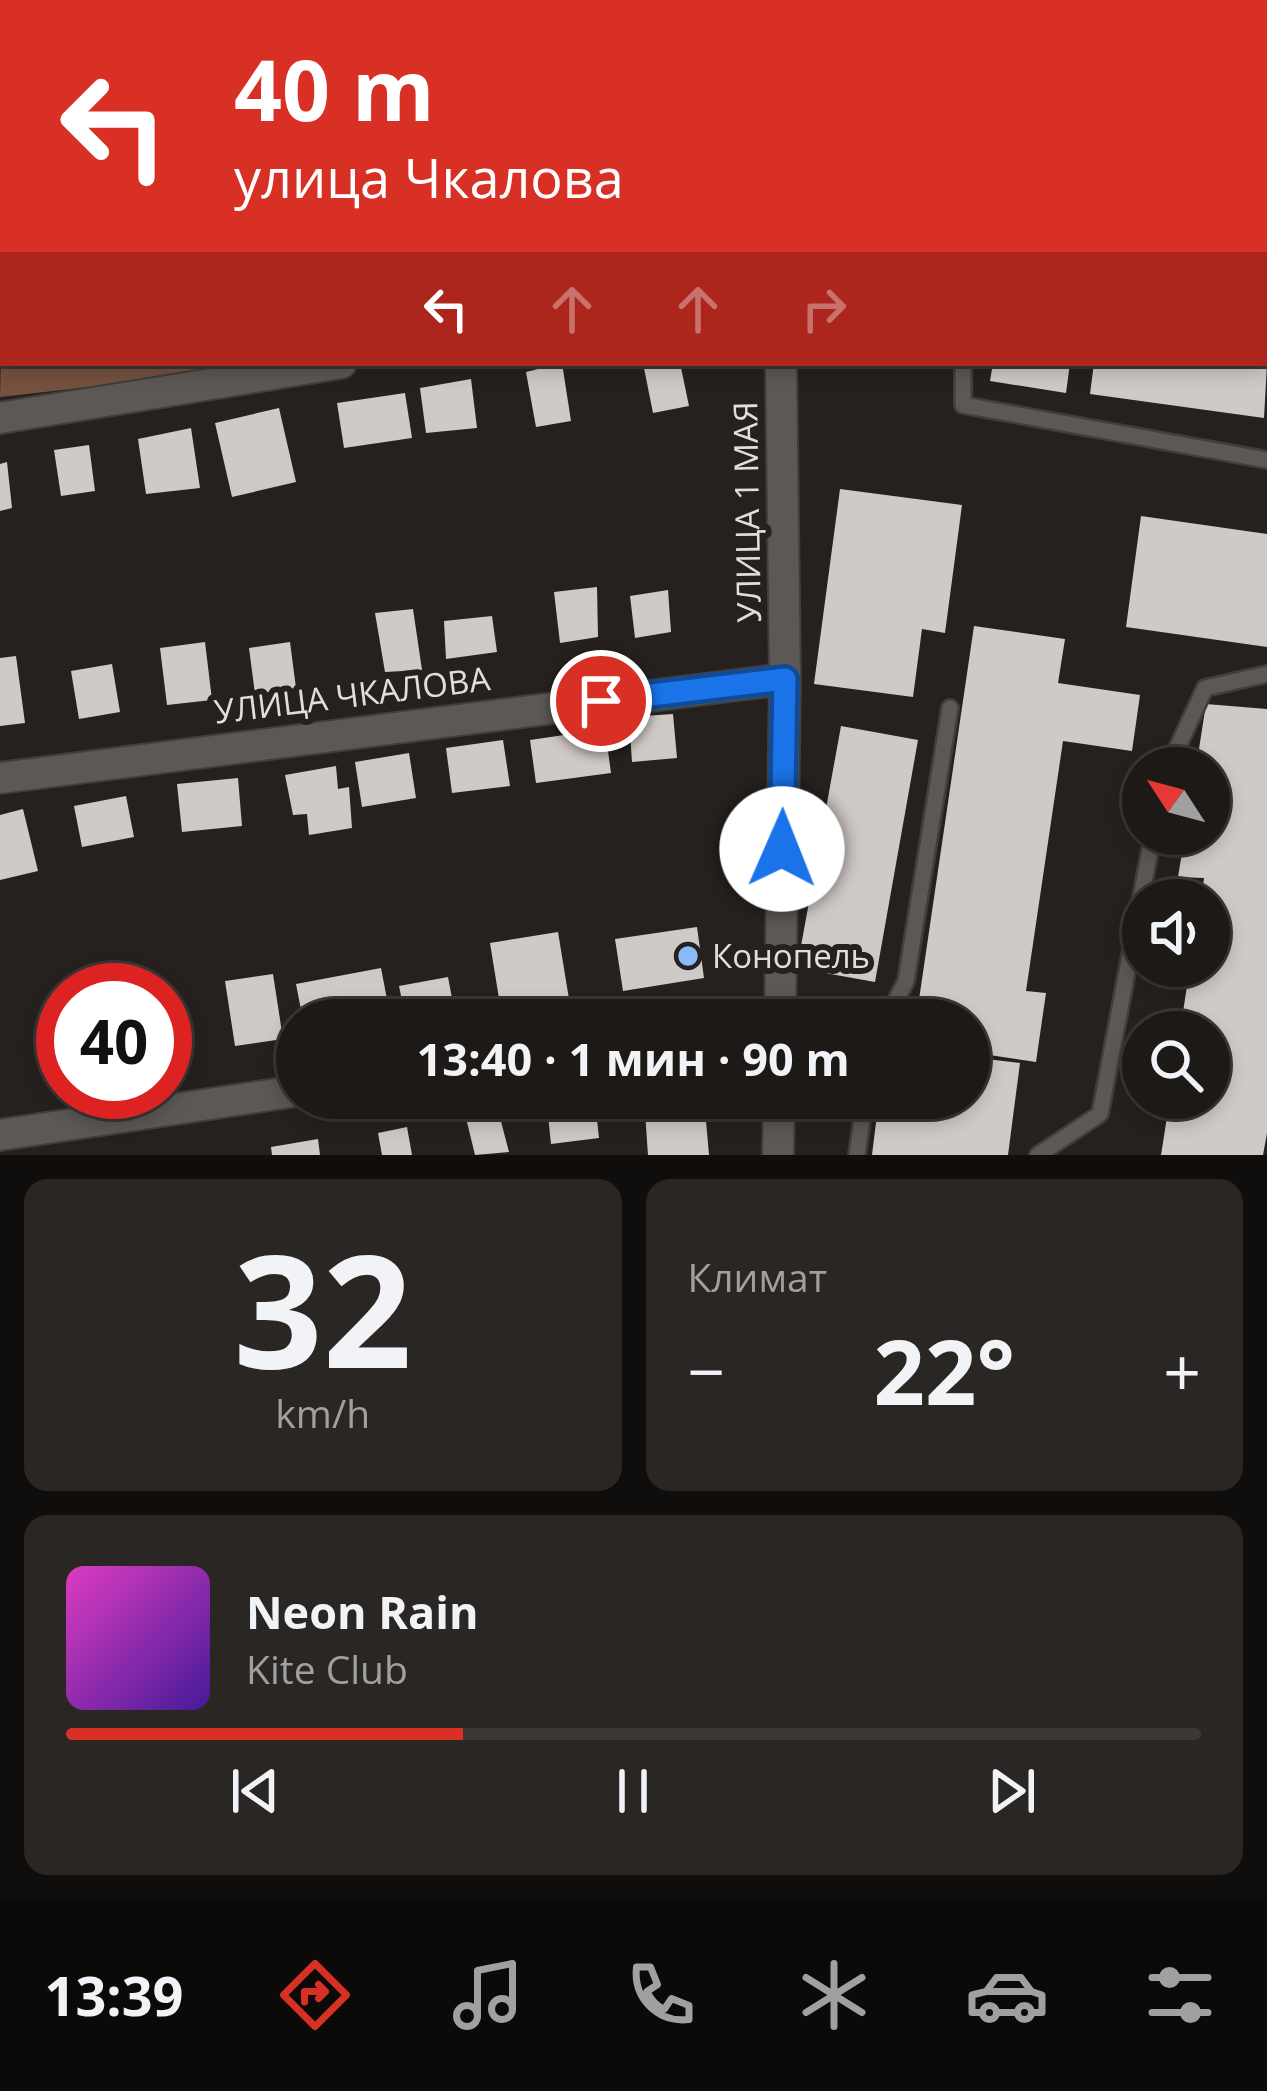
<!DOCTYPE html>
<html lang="ru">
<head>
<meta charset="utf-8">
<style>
	:root { --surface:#1c1917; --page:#292624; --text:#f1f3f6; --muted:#a0a0a1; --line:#3a3836; --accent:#d93025 }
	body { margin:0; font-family:"Open Sans",sans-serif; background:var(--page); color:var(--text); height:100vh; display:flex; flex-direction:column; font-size:45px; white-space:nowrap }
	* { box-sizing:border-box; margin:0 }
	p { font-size:39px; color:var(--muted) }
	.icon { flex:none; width:66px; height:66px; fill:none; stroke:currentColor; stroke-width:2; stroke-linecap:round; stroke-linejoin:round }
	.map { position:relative; height:1155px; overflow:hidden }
	.sheet { display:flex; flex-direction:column; gap:24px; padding:24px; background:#0f0e0d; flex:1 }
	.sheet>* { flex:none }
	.top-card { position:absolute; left:0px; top:0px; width:1269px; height:366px; box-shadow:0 6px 18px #0003,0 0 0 3px var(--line); background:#d93025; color:#fff; overflow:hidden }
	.needle { width:78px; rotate:306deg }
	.fabs { position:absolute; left:1122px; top:747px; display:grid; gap:24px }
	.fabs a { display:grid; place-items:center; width:108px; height:108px; border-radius:50%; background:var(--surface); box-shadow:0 6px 18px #0003,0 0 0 3px var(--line); font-size:60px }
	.speed { position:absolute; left:36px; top:963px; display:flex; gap:24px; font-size:60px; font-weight:700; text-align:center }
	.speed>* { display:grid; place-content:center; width:156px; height:156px; border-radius:50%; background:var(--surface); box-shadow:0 6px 18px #0003,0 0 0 3px var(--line); line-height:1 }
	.speed .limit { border:18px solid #d22; background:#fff; color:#111 }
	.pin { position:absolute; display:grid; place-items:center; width:102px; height:102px; color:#fff; margin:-51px; border:6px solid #fff; border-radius:50%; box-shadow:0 3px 12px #0007 }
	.me { position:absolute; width:132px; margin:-66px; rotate:1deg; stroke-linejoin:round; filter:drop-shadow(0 0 9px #0008) }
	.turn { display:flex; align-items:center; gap:42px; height:252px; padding:0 36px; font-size:54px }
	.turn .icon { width:156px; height:156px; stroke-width:2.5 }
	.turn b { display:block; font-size:84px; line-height:102px }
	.lanes { display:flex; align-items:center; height:114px; padding:0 36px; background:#0003; justify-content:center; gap:60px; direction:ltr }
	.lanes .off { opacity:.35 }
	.big { font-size:90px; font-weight:700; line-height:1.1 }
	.sheet .tile { flex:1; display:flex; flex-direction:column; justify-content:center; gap:18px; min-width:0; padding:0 42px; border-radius:24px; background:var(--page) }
	.sheet .dial { align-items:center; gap:0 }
	.dial b { font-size:156px; line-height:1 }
	.song { display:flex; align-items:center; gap:36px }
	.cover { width:144px; height:144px; border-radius:18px; background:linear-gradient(135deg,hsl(310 70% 55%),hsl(260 70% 35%)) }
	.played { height:12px; border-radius:6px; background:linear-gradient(90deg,var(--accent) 35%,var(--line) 35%) }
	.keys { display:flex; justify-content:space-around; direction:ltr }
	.heat { display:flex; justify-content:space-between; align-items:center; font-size:66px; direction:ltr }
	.sheet .tiles { flex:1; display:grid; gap:24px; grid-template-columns:1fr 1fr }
	.tile:last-child { grid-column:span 2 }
	.trip { position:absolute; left:276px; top:999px; width:714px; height:120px; border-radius:60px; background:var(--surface); box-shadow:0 6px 18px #0003,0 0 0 3px var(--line); font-weight:700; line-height:120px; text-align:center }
	.tab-bar { display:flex; height:192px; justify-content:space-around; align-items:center; background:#0b0a09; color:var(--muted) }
	.tab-bar .icon { width:84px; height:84px }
	.tab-bar .active { color:var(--accent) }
	.tab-bar b { font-size:54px; color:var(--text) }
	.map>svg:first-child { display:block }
	.forest { fill:#75513f }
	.building { fill:#d0cac7 }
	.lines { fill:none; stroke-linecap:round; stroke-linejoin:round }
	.lane-casing { stroke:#413e3c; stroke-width:20 }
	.street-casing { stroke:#413e3c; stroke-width:34 }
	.secondary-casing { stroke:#413e3c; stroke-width:34 }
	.lane { stroke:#5d5755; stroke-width:15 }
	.street { stroke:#5d5755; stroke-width:30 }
	.secondary { stroke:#5d5755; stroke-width:30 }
	.route-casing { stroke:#114b97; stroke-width:30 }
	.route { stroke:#1a73e8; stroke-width:21 }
	.poi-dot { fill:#8bb9fc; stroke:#26211f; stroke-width:4.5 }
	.labels { text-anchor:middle; stroke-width:12; stroke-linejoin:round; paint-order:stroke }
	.street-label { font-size:33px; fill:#e1dedd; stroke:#26211f }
	.poi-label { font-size:33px; fill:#e1dedd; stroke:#26211f; text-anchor:start }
</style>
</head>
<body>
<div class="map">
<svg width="1267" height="1155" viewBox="0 0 1267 1155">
	<rect width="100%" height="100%" fill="#26211f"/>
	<path class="forest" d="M3,273v90h221l-64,16 -160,18z"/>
	<path class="building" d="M562,363l9,58 -35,6 -10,-55z
		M643,363h37l9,43 -36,7z
		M993,363h77l-4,30 -76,-12z
		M1094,363l173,1 -3,54 -174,-24z
		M471,379l6,49 -51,5 -6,-45z
		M405,393l7,45 -68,10 -7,-45z
		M279,408l17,74 -64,15 -17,-74z
		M191,428l9,60 -54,6 -8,-55z
		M89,445l6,46 -34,5 -7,-46z
		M7,462l5,46 -12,3v-47z
		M840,489l122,16 -17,128 -23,-4 -9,68 -99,-13z
		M1141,516l126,18v113l-141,-20z
		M597,587l1,50 -38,6 -6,-51z
		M668,590l3,42 -36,6 -5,-42z
		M413,609l9,61 -37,2 -10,-59z
		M492,616l5,36 -51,7 -2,-38z
		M974,626l91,13 -7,44 82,12 -8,56 -69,-10 -37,250 20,2 -10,69 -67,-10v-32h-53z
		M205,642l7,58 -45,5 -7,-57z
		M290,642l6,46 -41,6 -6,-46z
		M16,656l9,67 -25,3v-68z
		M112,664l8,48 -41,7 -8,-48z
		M1206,704l61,5v424l-4,22h-102l9,-57h39v-66h-29l10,-66h19v-66h-8l3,-22 -26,-1 7,-43h24v-66h-13z
		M673,714l4,44 -45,4 -3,-45z
		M841,726l77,14 -43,242 -78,-14z
		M605,729l6,44 -75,10 -6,-43z
		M503,740l7,46 -58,7 -6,-45z
		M409,753l7,45 -54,9 -7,-45z
		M336,766l2,23 11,-2 3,41 -43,7 -2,-21 -14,1 -8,-40z
		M238,778l4,48 -60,6 -5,-48z
		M126,796l8,41 -52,10 -8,-41z
		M23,809l15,62 -38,9v-65z
		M697,927l7,51 -81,13 -8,-52z
		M558,932l11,67 -68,12 -11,-68z
		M381,968l10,52h-88l-7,-36z
		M273,974l10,65 -48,7 -10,-65z
		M448,977l7,37 -49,6 -7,-34z
		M63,1023v49l-18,4 -8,-48z
		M969,1057l51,6 -12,92h-136l7,-57h90z
		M644,1098h60l5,57h-61z
		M595,1101l4,37 -48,6 -4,-38z
		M498,1110l11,42 -34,3 -9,-37z
		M407,1127l5,28h-30l-4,-22z
		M318,1139l2,16h-48l-1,-8z"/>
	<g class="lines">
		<g class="lane-casing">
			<path id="lane" d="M968,3v-3
				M963,363v42l304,55
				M1168,768l37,-80 62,-14
				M886,1020l20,-39 44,-273
				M857,1155l8,-57
				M1038,1155l62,-41 53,-280"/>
		</g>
		<g class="street-casing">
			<path id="street" d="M0,418l341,-55
				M0,778l785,-99
				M0,1135l297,-44"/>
		</g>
		<g class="secondary-casing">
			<path id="secondary" d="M762,0v3
				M780,1020l5,-341 -4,-316
				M778,1155l1,-57"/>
		</g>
		<use href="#lane" class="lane"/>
		<use href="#street" class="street"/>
		<use href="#secondary" class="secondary"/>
	</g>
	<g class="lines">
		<g class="route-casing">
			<path id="route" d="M601,701l184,-22 -3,170"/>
		</g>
		<use href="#route" class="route"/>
	</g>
	<circle class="poi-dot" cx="688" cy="956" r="12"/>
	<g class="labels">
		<g class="street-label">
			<text transform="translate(747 512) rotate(-91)" y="12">УЛИЦА 1 МАЯ</text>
			<text transform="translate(352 695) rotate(-7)" y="12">УЛИЦА ЧКАЛОВА</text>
		</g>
		<g class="poi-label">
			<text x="712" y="968">Конопель</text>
		</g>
	</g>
</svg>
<div class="fabs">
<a><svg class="needle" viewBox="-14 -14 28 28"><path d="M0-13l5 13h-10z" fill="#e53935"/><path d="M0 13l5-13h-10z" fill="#a0a0a1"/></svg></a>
<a><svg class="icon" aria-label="sound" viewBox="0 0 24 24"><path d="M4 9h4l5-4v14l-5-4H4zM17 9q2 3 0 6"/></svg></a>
<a><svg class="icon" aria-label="search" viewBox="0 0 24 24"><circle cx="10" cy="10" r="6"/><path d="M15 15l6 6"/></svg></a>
</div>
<div class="speed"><div class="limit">40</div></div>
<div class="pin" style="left:601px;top:701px;background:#d93025"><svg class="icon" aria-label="arrive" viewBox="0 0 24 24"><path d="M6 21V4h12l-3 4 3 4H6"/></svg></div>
<svg class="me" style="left:782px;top:849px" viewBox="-20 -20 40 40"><circle r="19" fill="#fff"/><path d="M0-13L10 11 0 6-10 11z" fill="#1a73e8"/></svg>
<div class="trip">13:40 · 1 мин · 90 m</div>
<div class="top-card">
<div class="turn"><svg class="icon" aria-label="left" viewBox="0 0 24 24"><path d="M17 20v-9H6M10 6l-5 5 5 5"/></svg><div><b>40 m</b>улица Чкалова</div></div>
<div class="lanes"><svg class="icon" aria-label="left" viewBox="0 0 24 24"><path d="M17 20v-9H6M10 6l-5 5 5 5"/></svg><svg class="icon off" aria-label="ahead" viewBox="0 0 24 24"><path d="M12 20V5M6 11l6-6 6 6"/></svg><svg class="icon off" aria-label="ahead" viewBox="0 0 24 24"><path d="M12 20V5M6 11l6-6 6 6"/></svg><svg class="icon off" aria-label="right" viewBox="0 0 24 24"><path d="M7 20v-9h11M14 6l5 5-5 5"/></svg></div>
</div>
</div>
<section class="sheet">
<div class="tiles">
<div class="tile dial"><b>32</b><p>km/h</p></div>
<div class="tile"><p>Климат</p>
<div class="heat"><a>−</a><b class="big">22°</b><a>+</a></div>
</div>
<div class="tile">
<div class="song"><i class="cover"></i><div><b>Neon Rain</b><p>Kite Club</p></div></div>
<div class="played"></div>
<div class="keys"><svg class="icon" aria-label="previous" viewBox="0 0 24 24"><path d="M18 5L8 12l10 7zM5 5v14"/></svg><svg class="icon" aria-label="pause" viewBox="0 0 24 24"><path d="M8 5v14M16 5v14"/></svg><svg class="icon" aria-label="next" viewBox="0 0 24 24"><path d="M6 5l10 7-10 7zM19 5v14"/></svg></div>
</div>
</div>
</section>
<nav class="tab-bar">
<b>13:39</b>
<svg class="icon active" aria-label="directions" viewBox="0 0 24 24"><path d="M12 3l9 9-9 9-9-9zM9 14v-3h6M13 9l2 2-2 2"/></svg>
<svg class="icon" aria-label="music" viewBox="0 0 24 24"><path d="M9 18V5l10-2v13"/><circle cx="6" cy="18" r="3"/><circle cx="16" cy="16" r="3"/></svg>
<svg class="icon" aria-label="phone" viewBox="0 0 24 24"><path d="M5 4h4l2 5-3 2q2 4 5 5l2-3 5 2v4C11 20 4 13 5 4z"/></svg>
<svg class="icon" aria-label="climate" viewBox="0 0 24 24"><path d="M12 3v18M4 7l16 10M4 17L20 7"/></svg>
<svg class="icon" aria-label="car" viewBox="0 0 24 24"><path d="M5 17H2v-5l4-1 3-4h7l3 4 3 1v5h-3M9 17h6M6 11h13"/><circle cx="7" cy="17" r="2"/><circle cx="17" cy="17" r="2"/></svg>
<svg class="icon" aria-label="filters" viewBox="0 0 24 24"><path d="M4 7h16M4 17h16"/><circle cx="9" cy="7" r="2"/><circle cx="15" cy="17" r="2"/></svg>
</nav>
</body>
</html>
